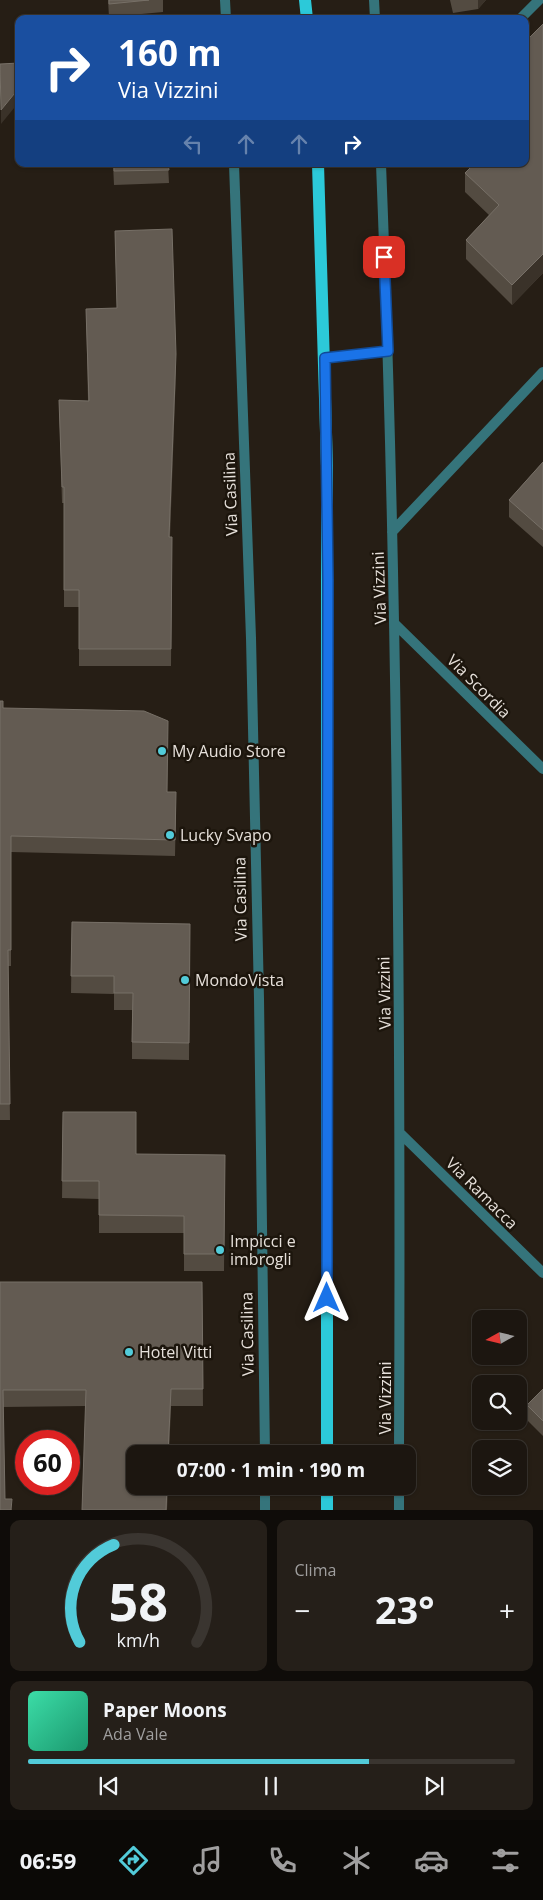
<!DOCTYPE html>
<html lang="it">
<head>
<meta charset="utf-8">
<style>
	:root { --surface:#1c1610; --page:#251f19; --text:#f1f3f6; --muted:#a09f9f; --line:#3a3530; --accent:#52cbd9 }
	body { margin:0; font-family:"Open Sans",sans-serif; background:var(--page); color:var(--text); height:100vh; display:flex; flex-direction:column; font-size:19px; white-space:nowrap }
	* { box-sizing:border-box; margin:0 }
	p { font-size:16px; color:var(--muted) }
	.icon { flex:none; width:28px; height:28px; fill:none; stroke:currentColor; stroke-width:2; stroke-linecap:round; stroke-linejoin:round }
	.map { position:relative; height:1510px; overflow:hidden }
	.sheet { display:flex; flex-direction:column; gap:10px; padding:10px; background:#0f0c09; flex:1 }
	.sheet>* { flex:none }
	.guide { position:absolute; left:15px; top:15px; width:514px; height:152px; border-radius:10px; box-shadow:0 1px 4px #0004,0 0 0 1px var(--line); background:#1a4fa0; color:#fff; overflow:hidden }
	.needle { width:32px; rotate:262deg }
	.controls { position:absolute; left:472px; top:1310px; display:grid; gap:10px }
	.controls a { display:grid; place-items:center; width:55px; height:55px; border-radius:10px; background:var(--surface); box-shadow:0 1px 4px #0004,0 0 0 1px var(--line); font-size:25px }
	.speed { position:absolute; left:15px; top:1430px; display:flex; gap:10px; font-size:25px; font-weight:700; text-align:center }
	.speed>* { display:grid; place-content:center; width:65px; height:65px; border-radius:50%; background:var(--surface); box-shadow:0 1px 4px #0004,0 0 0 1px var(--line); line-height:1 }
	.speed .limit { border:8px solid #d22; background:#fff; color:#111 }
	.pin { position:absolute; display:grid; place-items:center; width:42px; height:42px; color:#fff; margin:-21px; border-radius:10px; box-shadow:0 2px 8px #0006 }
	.me { position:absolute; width:55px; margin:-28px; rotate:0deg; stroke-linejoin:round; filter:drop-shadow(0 0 4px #0008) }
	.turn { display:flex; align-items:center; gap:18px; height:105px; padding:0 20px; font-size:22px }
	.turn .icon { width:65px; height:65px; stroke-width:2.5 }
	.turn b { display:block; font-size:35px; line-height:42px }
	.lanes { display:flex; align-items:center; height:48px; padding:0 20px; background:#0003; justify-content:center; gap:25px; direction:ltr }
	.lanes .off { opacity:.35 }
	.big { font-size:38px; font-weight:700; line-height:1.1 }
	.sheet .widget { flex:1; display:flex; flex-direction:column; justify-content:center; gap:8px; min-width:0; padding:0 18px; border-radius:10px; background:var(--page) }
	.sheet .dial { align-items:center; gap:0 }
	.dial svg { height:130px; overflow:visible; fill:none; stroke:var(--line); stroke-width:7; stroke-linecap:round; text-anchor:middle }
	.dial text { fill:var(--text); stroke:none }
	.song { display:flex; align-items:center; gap:15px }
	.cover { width:60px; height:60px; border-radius:8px; background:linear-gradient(135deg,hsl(160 70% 55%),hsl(160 70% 35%)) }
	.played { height:5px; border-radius:2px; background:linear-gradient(90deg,var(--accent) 70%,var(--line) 70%) }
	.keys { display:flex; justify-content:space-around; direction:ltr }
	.heat { display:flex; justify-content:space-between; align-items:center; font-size:28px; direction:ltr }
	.sheet .tiles { flex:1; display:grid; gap:10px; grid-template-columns:1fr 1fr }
	.widget:last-child { grid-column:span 2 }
	.trip { position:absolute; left:126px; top:1445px; width:290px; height:50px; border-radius:10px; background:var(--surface); box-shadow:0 1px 4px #0004,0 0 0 1px var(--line); font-weight:700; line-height:50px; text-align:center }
	.tab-bar { display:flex; height:80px; justify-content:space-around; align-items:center; background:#0b0906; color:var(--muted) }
	.tab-bar .icon { width:35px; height:35px }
	.tab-bar .on { color:var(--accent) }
	.tab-bar b { font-size:22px; color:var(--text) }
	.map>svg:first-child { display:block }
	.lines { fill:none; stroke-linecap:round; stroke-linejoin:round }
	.street { stroke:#35747b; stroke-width:10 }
	.primary { stroke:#2cc9d9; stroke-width:12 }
	.wall { fill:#534b41 }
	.shaded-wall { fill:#3a3229 }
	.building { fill:#635b52; stroke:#777067 }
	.route-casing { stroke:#114b97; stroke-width:12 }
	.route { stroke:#1a73e8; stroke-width:9 }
	.poi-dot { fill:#52cbd9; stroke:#1c150c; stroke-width:2 }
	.labels { text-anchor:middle; stroke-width:5; stroke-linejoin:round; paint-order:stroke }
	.street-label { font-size:16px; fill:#e6e0da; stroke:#1c150c }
	.poi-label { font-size:16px; fill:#e6e0da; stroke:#1c150c; text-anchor:start }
</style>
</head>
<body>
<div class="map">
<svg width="543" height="1510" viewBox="0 0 543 1510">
	<rect width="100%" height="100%" fill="#261e15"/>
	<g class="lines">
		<path class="street" d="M225,0l1,19
			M374,0l1,19
			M520,19l19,-19
			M234,164l17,474 8,360 6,456
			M381,164c17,430 20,860 18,1290
			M325,358l63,-7
			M392,532l151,-160
			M395,624l148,145
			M401,1134l142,139
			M265,1510v-24
			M399,1510v-24"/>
		<path class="primary" d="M305,0l2,19
			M318,164l9,302v988
			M327,1510v-24"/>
	</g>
	<path class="wall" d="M108,0h55v12l-54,5z
		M450,0h36l-8,9 -25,4z
		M543,24v249l-31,32 -46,-46v-19l23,-25 -24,-23v-19l60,-9z
		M113,164h55l1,19 -55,2z
		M115,231l61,140 -6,166h2l-1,129h-92v-59h-15v-104h-2l-3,-103 29,1 -2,-92 31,-1z
		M543,462v85l-34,-30v-17z
		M0,701l3,7 164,84 9,16 -1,48 -164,-4v114h-3l2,154h-10z
		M72,922l118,2 -1,136 -57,-1v-49h-18v-16l-43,-1z
		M63,1112l73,42 89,1 -1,116h-40v-38h-85v-34l-37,-1z
		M0,1282h202l1,124h-32l-2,48h-34l33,32 -1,24h-85l4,-104 -83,1 2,92 7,11h-12z
		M543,1389v47l-16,-16v-15z"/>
	<path class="shaded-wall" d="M478,0h8l-8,9z
		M19,88v14l-18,22v-14z
		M543,254v19l-31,32v-20z
		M176,354v17l-7,183v-17z
		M171,1389l-2,65h-1z"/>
	<path class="building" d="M109,0h40l-40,4z
		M543,24v230l-31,31 -46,-45 33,-35 -34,-32 9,-9h51v-122z
		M19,63v25l-18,22 -1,-46z
		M114,164h54l1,6 -55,1z
		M172,229l4,125 -7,183h3l-1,112h-92v-59h-15v-103h-2l-3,-87 30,1 -3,-92 31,-1 -2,-77z
		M543,462v68l-34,-30z
		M0,701h3v7l141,3 24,10 -1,71h9l-1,48 -164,-4v114h-3l2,154h-10z
		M72,922l118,2 -1,119 -57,-1 1,-49h-19v-17h-43z
		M63,1112h73v42l89,1 -1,99h-40v-38l-85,-1v-34h-37z
		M0,1282h202l1,107h-32l-3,65h-33v32h32l-1,24h-84l4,-120h-83l2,109h7l-1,11h-11z
		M543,1389v32l-16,-16z"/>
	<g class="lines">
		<g class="route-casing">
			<path id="route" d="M327,1298l1,-719 -3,-221 63,-7 -4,-94"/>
		</g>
		<use href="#route" class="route"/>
	</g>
	<g class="poi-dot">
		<circle cx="162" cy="751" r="5"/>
		<circle cx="170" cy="835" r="5"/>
		<circle cx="185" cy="980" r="5"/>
		<circle cx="220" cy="1250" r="5"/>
		<circle cx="129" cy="1352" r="5"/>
	</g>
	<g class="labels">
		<g class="street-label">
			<text transform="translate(230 494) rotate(-92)" y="6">Via Casilina</text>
			<text transform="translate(379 588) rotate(-92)" y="6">Via Vizzini</text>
			<text transform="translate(479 686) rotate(45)" y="6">Via Scordia</text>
			<text transform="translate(240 899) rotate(-91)" y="6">Via Casilina</text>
			<text transform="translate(384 993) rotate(-91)" y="6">Via Vizzini</text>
			<text transform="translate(482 1193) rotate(45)" y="6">Via Ramacca</text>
			<text transform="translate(247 1334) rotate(-91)" y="6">Via Casilina</text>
			<text transform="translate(385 1398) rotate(-90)" y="6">Via Vizzini</text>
		</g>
		<g class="poi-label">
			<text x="172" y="757">My Audio Store</text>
			<text x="180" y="841">Lucky Svapo</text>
			<text x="195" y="986">MondoVista</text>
			<text x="230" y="1247">Impicci e<tspan x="230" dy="18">imbrogli</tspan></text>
			<text x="139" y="1358">Hotel Vitti</text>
		</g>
	</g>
</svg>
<div class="controls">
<a><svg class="needle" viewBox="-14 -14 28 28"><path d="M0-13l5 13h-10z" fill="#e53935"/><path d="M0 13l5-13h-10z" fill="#a09f9f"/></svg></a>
<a><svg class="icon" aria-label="search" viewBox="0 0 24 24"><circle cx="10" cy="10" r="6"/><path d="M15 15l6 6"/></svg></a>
<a><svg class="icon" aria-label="layers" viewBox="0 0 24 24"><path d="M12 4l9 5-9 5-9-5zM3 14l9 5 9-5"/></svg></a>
</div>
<div class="speed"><div class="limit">60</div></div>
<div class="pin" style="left:384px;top:257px;background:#d93025"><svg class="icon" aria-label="arrive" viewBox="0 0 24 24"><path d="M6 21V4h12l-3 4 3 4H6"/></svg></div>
<svg class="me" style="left:327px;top:1298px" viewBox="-20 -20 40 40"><path d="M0-17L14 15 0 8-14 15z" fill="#1a73e8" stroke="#fff" stroke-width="4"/></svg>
<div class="trip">07:00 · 1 min · 190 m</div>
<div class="guide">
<div class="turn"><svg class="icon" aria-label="right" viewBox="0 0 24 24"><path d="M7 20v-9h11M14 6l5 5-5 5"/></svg><div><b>160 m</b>Via Vizzini</div></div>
<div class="lanes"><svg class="icon off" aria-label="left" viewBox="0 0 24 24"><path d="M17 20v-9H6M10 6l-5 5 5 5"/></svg><svg class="icon off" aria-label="ahead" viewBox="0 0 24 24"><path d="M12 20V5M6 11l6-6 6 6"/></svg><svg class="icon off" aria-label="ahead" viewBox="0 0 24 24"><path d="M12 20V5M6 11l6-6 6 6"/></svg><svg class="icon" aria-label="right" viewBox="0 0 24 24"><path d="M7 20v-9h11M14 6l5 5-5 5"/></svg></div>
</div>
</div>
<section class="sheet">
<div class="tiles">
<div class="widget dial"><svg viewBox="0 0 100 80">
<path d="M14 69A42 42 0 1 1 86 69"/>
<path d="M14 69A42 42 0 0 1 35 9" stroke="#52cbd9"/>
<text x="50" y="56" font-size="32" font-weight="700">58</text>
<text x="50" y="72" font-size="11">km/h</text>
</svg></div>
<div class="widget"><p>Clima</p>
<div class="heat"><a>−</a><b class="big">23°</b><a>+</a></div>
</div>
<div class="widget">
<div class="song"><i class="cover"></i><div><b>Paper Moons</b><p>Ada Vale</p></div></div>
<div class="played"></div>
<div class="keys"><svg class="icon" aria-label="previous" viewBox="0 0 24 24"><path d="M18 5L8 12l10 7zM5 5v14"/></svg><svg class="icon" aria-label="pause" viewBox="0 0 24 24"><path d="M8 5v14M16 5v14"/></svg><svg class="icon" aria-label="next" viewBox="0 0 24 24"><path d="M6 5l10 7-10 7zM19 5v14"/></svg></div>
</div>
</div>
</section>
<nav class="tab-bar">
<b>06:59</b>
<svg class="icon on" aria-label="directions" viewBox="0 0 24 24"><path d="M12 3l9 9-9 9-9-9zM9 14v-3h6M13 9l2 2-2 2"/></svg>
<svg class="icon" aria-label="music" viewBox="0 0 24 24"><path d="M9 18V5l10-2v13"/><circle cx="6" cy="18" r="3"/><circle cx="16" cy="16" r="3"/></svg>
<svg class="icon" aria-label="phone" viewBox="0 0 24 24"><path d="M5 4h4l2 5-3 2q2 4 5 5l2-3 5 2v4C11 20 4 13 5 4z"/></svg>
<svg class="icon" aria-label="climate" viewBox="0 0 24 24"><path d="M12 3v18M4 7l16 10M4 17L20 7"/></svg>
<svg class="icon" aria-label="car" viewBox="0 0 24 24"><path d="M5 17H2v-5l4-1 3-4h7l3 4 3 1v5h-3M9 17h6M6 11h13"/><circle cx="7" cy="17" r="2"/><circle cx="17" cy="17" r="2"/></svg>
<svg class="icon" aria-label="filters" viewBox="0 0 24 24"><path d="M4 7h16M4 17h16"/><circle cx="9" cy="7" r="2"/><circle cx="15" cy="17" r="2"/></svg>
</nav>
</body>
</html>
